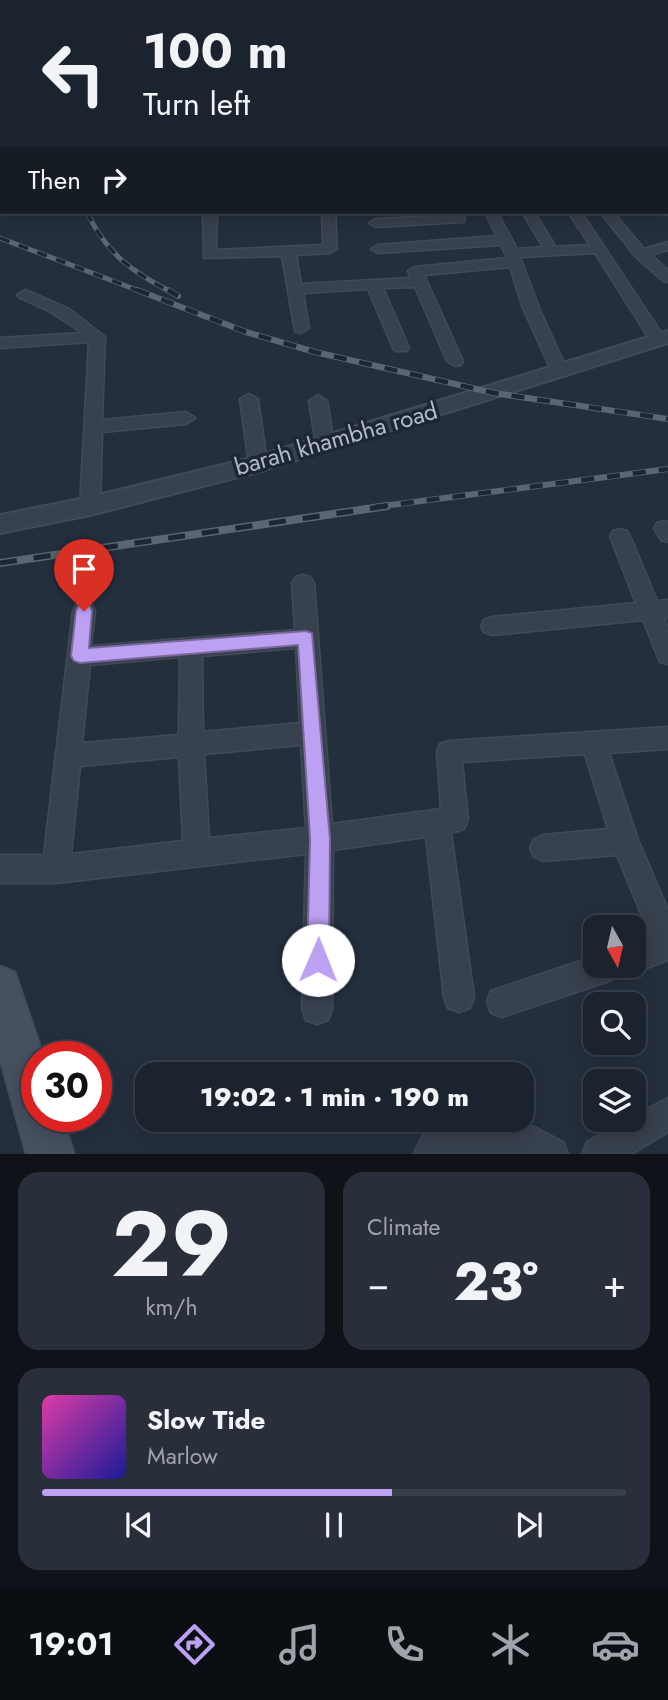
<!DOCTYPE html>
<html lang="en">
<head>
<meta charset="utf-8">
<style>
	:root { --surface:#1b232e; --page:#282f3a; --text:#f1f3f6; --muted:#a0a4aa; --line:#39404a; --accent:#bca0f2 }
	body { margin:0; font-family:Jost,sans-serif; background:var(--page); color:var(--text); height:100vh; display:flex; flex-direction:column; font-size:26px; white-space:nowrap }
	* { box-sizing:border-box; margin:0 }
	p { font-size:23px; color:var(--muted) }
	.icon { flex:none; width:38px; height:38px; fill:none; stroke:currentColor; stroke-width:2; stroke-linecap:round; stroke-linejoin:round }
	.map { position:relative; height:1154px; overflow:hidden }
	.side { display:flex; flex-direction:column; gap:18px; padding:18px; background:#0f1319; flex:1 }
	.side>* { flex:none }
	.banner { position:absolute; left:0px; top:0px; width:668px; height:214px; box-shadow:0 4px 18px #0003,0 0 0 2px var(--line); background:#1b232e; color:var(--text); overflow:hidden }
	.needle { width:46px; rotate:172deg }
	.controls { position:absolute; left:583px; top:915px; display:grid; gap:14px }
	.controls a { display:grid; place-items:center; width:63px; height:63px; border-radius:14px; background:var(--surface); box-shadow:0 4px 18px #0003,0 0 0 2px var(--line); font-size:35px }
	.speed { position:absolute; left:21px; top:1041px; display:flex; gap:14px; font-size:35px; font-weight:700; text-align:center }
	.speed>* { display:grid; place-content:center; width:91px; height:91px; border-radius:50%; background:var(--surface); box-shadow:0 4px 18px #0003,0 0 0 2px var(--line); line-height:1 }
	.speed .limit { border:10px solid #d22; background:#fff; color:#111 }
	.pin { position:absolute; display:grid; place-items:center; width:60px; height:60px; color:#fff; margin:-72px -30px; border-radius:50% 50% 50% 0; rotate:-45deg; box-shadow:0 0 7px #0007 }
	.pin .icon { rotate:45deg }
	.me { position:absolute; width:77px; margin:-38px; rotate:1deg; stroke-linejoin:round; filter:drop-shadow(0 0 5px #0008) }
	.turn { display:flex; align-items:center; gap:24px; height:147px; padding:0 28px; font-size:32px }
	.turn .icon { width:91px; height:91px; stroke-width:2.5 }
	.turn b { display:block; font-size:49px; line-height:60px }
	.then { display:flex; align-items:center; height:66px; padding:0 28px; background:#0003; gap:14px; font-size:26px }
	.big { font-size:52px; font-weight:800; line-height:1.1 }
	.side .widget { flex:1; display:flex; flex-direction:column; justify-content:center; gap:10px; min-width:0; padding:0 24px; border-radius:21px; background:var(--page) }
	.side .dial { align-items:center; gap:0 }
	.dial b { font-size:91px; line-height:1 }
	.song { display:flex; align-items:center; gap:21px }
	.cover { width:84px; height:84px; border-radius:10px; background:linear-gradient(135deg,hsl(320 70% 55%),hsl(240 70% 35%)) }
	.played { height:7px; border-radius:4px; background:linear-gradient(90deg,var(--accent) 60%,var(--line) 60%) }
	.keys { display:flex; justify-content:space-around; direction:ltr }
	.heat { display:flex; justify-content:space-between; align-items:center; font-size:38px; direction:ltr }
	.side .tiles { flex:1; display:grid; gap:18px; grid-template-columns:1fr 1fr }
	.widget:last-child { grid-column:span 2 }
	.trip { position:absolute; left:135px; top:1062px; width:399px; height:70px; border-radius:21px; background:var(--surface); box-shadow:0 4px 18px #0003,0 0 0 2px var(--line); font-weight:800; line-height:70px; text-align:center }
	.tab-bar { display:flex; height:112px; justify-content:space-around; align-items:center; background:#0b0e12; color:var(--muted) }
	.tab-bar .icon { width:49px; height:49px }
	.tab-bar .on { color:var(--accent) }
	.tab-bar b { font-size:32px; color:var(--text) }
	.map>svg:first-child { display:block }
	.lines { fill:none; stroke-linecap:round; stroke-linejoin:round }
	.minor-casing { stroke:#414a57; stroke-width:3 }
	.tertiary-casing { stroke:#414a57; stroke-width:4 }
	.secondary-casing { stroke:#414a57; stroke-width:3 }
	.minor { fill:#38414e; fill-rule:evenodd }
	.tertiary { fill:#38414e; fill-rule:evenodd }
	.secondary { fill:#465061; fill-rule:evenodd }
	.rail-far2-casing { stroke:#5a6575; stroke-width:5 }
	.rail-far1-casing { stroke:#5a6575; stroke-width:6 }
	.rail-casing { stroke:#5a6575; stroke-width:8 }
	.rail-far2 { stroke:#1d2633; stroke-width:3.5; stroke-dasharray:10; stroke-linecap:butt }
	.rail-far1 { stroke:#1d2633; stroke-width:4.5; stroke-dasharray:13; stroke-linecap:butt }
	.rail { stroke:#1d2633; stroke-width:5; stroke-dasharray:17; stroke-linecap:butt }
	.wall { fill:#3f4b5c }
	.building { fill:#4b5868; stroke:#5c6777; stroke-width:2 }
	.route { fill:#bca0f2; stroke:#7a689d; stroke-width:2 }
	.labels { text-anchor:middle; stroke-width:7; stroke-linejoin:round; paint-order:stroke }
	.street-label { font-size:24px; fill:#b4bcc9; stroke:#1d2633 }
</style>
</head>
<body>
<div class="map">
<svg width="668" height="1154" viewBox="0 0 668 1154">
	<rect width="100%" height="100%" fill="#242f3e"/>
	<g class="lines">
		<g class="minor-casing">
			<path id="minor" d="M315,0h13l1,2h-15z
				M412,0h27l-28,2z
				M506,0h8l1,2h-9z
				M555,0h8l1,2h-9z
				M667,13h1v6h-1z
				M667,45h1v7h-1z
				M667,70h1v6h-1z
				M667,114h1v7h-1z
				M667,177h1v8h-1z
				M203,212h14l-1,38 107,-5 -1,-33h13l2,37 -7,4 -34,2 5,29 110,-6 -3,-7 7,-4 92,-9 -6,-13 -123,8 -7,-4 7,-4 119,-9 -12,-24h12l20,37 26,-2 -21,-35h12l20,32 -2,3 38,-2 -22,-33h13l85,128 -8,5 -6,-2 -57,-90 -75,4 19,51 29,64 -2,4h-12l-2,-4 -29,-64 -13,-41 -86,8 39,86 -2,4 -6,1 -8,-5 -32,-74 -32,1 26,60 -2,3h-12l-2,-3 -25,-59 -65,4 6,35 -8,5 -6,-2 -13,-75 -78,2z
				M600,212h13l31,37 24,-7v8l-17,5 17,15v12l-5,-1 -27,-24z
				M459,215l5,1v6l-88,5 -7,-4 7,-4z
				M25,290l44,19 36,28 -3,83 84,-8 9,6 -9,6 -84,8 -2,74 -3,5h-14l-3,-5 9,-164 -89,6v-10l83,-5 -34,-22 -29,-13 -3,-3z
				M249,394l9,5 9,65 -2,5h-14l-2,-5 -9,-65z
				M318,395l9,6 7,43 -3,4h-12l-3,-4 -7,-43z
				M664,521l4,1v20l-7,-2 -7,-12 3,-5z
				M620,529l7,2 3,5 27,65 11,-1v18h-4l4,10v36l-8,-2 -17,-42 -151,15 -8,-3 -3,-6 3,-6 8,-3 144,-14 -26,-67 3,-5z
				M303,575l7,2 4,6 18,241 109,-15 -4,-57 3,-8 9,-3 219,-14v22l-59,4 29,87 30,70v50l-34,13 -11,-6 -4,9 -10,5 -107,36 -11,-4 -4,-11 4,-11 104,-35v10h39v-22l17,-6 -34,-83 -74,6 -9,-4 -4,-9 4,-9 9,-4 65,-6 -23,-75 -123,8 6,58 -4,9 -13,4 23,164 -4,11 -11,4 -11,-4 -4,-11 -18,-160 -93,13 -1,159 -4,11 -11,4 -11,-4 -4,-11 4,-155 -250,29h-56v-28h44l29,-244 3,-6 8,-3 8,3 3,6 -4,35 204,-16 -3,-47 4,-6zM296,648l4,75 -97,9 -1,-76zM180,657l-1,78 -97,8 8,-78zM301,745l5,83 -97,10 -5,-84zM179,757l4,84 -112,13 9,-88z
				M668,1098v34l-37,22h-49l5,-12 39,-22h8v-4z
				M446,1127h88l29,15 5,12h-154l10,-21z"/>
		</g>
		<g class="tertiary-casing">
			<path id="tertiary" d="M668,331v12l-410,129 -168,43 -90,18v-18l90,-18 165,-40z"/>
		</g>
		<g class="secondary-casing">
			<path id="secondary" d="M0,966l15,6 29,85h-7v59h26l11,38h-48l-26,-95z"/>
		</g>
		<use href="#minor" class="minor"/>
		<use href="#tertiary" class="tertiary"/>
		<use href="#secondary" class="secondary"/>
		<g class="rail-far2-casing">
			<path id="rail-far2" d="M87,212c19,41 45,60 84,80
				M0,238l142,54"/>
		</g>
		<g class="rail-far1-casing">
			<path id="rail-far1" d="M137,290l109,42 69,20 179,41 174,26
				M168,290l10,6
				M375,507l293,-38"/>
		</g>
		<g class="rail-casing">
			<path id="rail" d="M0,563l387,-57"/>
		</g>
		<use href="#rail-far2" class="rail-far2"/>
		<use href="#rail-far1" class="rail-far1"/>
		<use href="#rail" class="rail"/>
	</g>
	<path class="wall" d="M249,0h36v2h-36z"/>
	<path class="building" d="M80,0h41v2h-42z
		M138,0h42l-1,2h-42z
		M200,0h35v2h-35z"/>
	<path class="route" d="M84,604l6,2 2,5 -3,37 217,-17 6,2 18,206 -1,121 -3,8 -8,3 -8,-3 -3,-8 3,-121 -12,-194 -218,18 -6,-2 -3,-5 5,-45 2,-5z"/>
	<g class="labels">
		<g class="street-label">
			<text transform="translate(336 439) rotate(-16)" y="8">barah khambha road</text>
		</g>
	</g>
</svg>
<div class="controls">
<a><svg class="needle" viewBox="-14 -14 28 28"><path d="M0-13l5 13h-10z" fill="#e53935"/><path d="M0 13l5-13h-10z" fill="#a0a4aa"/></svg></a>
<a><svg class="icon" aria-label="search" viewBox="0 0 24 24"><circle cx="10" cy="10" r="6"/><path d="M15 15l6 6"/></svg></a>
<a><svg class="icon" aria-label="layers" viewBox="0 0 24 24"><path d="M12 4l9 5-9 5-9-5zM3 14l9 5 9-5"/></svg></a>
</div>
<div class="speed"><div class="limit">30</div></div>
<div class="pin" style="left:84px;top:611px;background:#d93025"><svg class="icon" aria-label="arrive" viewBox="0 0 24 24"><path d="M6 21V4h12l-3 4 3 4H6"/></svg></div>
<svg class="me" style="left:318px;top:960px" viewBox="-20 -20 40 40"><circle r="19" fill="#fff"/><path d="M0-13L10 11 0 6-10 11z" fill="#bca0f2"/></svg>
<div class="trip">19:02 · 1 min · 190 m</div>
<div class="banner">
<div class="turn"><svg class="icon" aria-label="left" viewBox="0 0 24 24"><path d="M17 20v-9H6M10 6l-5 5 5 5"/></svg><div><b>100 m</b>Turn left</div></div>
<div class="then">Then<svg class="icon" aria-label="right" viewBox="0 0 24 24"><path d="M7 20v-9h11M14 6l5 5-5 5"/></svg></div>
</div>
</div>
<section class="side">
<div class="tiles">
<div class="widget dial"><b>29</b><p>km/h</p></div>
<div class="widget"><p>Climate</p>
<div class="heat"><a>−</a><b class="big">23°</b><a>+</a></div>
</div>
<div class="widget">
<div class="song"><i class="cover"></i><div><b>Slow Tide</b><p>Marlow</p></div></div>
<div class="played"></div>
<div class="keys"><svg class="icon" aria-label="previous" viewBox="0 0 24 24"><path d="M18 5L8 12l10 7zM5 5v14"/></svg><svg class="icon" aria-label="pause" viewBox="0 0 24 24"><path d="M8 5v14M16 5v14"/></svg><svg class="icon" aria-label="next" viewBox="0 0 24 24"><path d="M6 5l10 7-10 7zM19 5v14"/></svg></div>
</div>
</div>
</section>
<nav class="tab-bar">
<b>19:01</b>
<svg class="icon on" aria-label="directions" viewBox="0 0 24 24"><path d="M12 3l9 9-9 9-9-9zM9 14v-3h6M13 9l2 2-2 2"/></svg>
<svg class="icon" aria-label="music" viewBox="0 0 24 24"><path d="M9 18V5l10-2v13"/><circle cx="6" cy="18" r="3"/><circle cx="16" cy="16" r="3"/></svg>
<svg class="icon" aria-label="phone" viewBox="0 0 24 24"><path d="M5 4h4l2 5-3 2q2 4 5 5l2-3 5 2v4C11 20 4 13 5 4z"/></svg>
<svg class="icon" aria-label="climate" viewBox="0 0 24 24"><path d="M12 3v18M4 7l16 10M4 17L20 7"/></svg>
<svg class="icon" aria-label="car" viewBox="0 0 24 24"><path d="M5 17H2v-5l4-1 3-4h7l3 4 3 1v5h-3M9 17h6M6 11h13"/><circle cx="7" cy="17" r="2"/><circle cx="17" cy="17" r="2"/></svg>
</nav>
</body>
</html>
